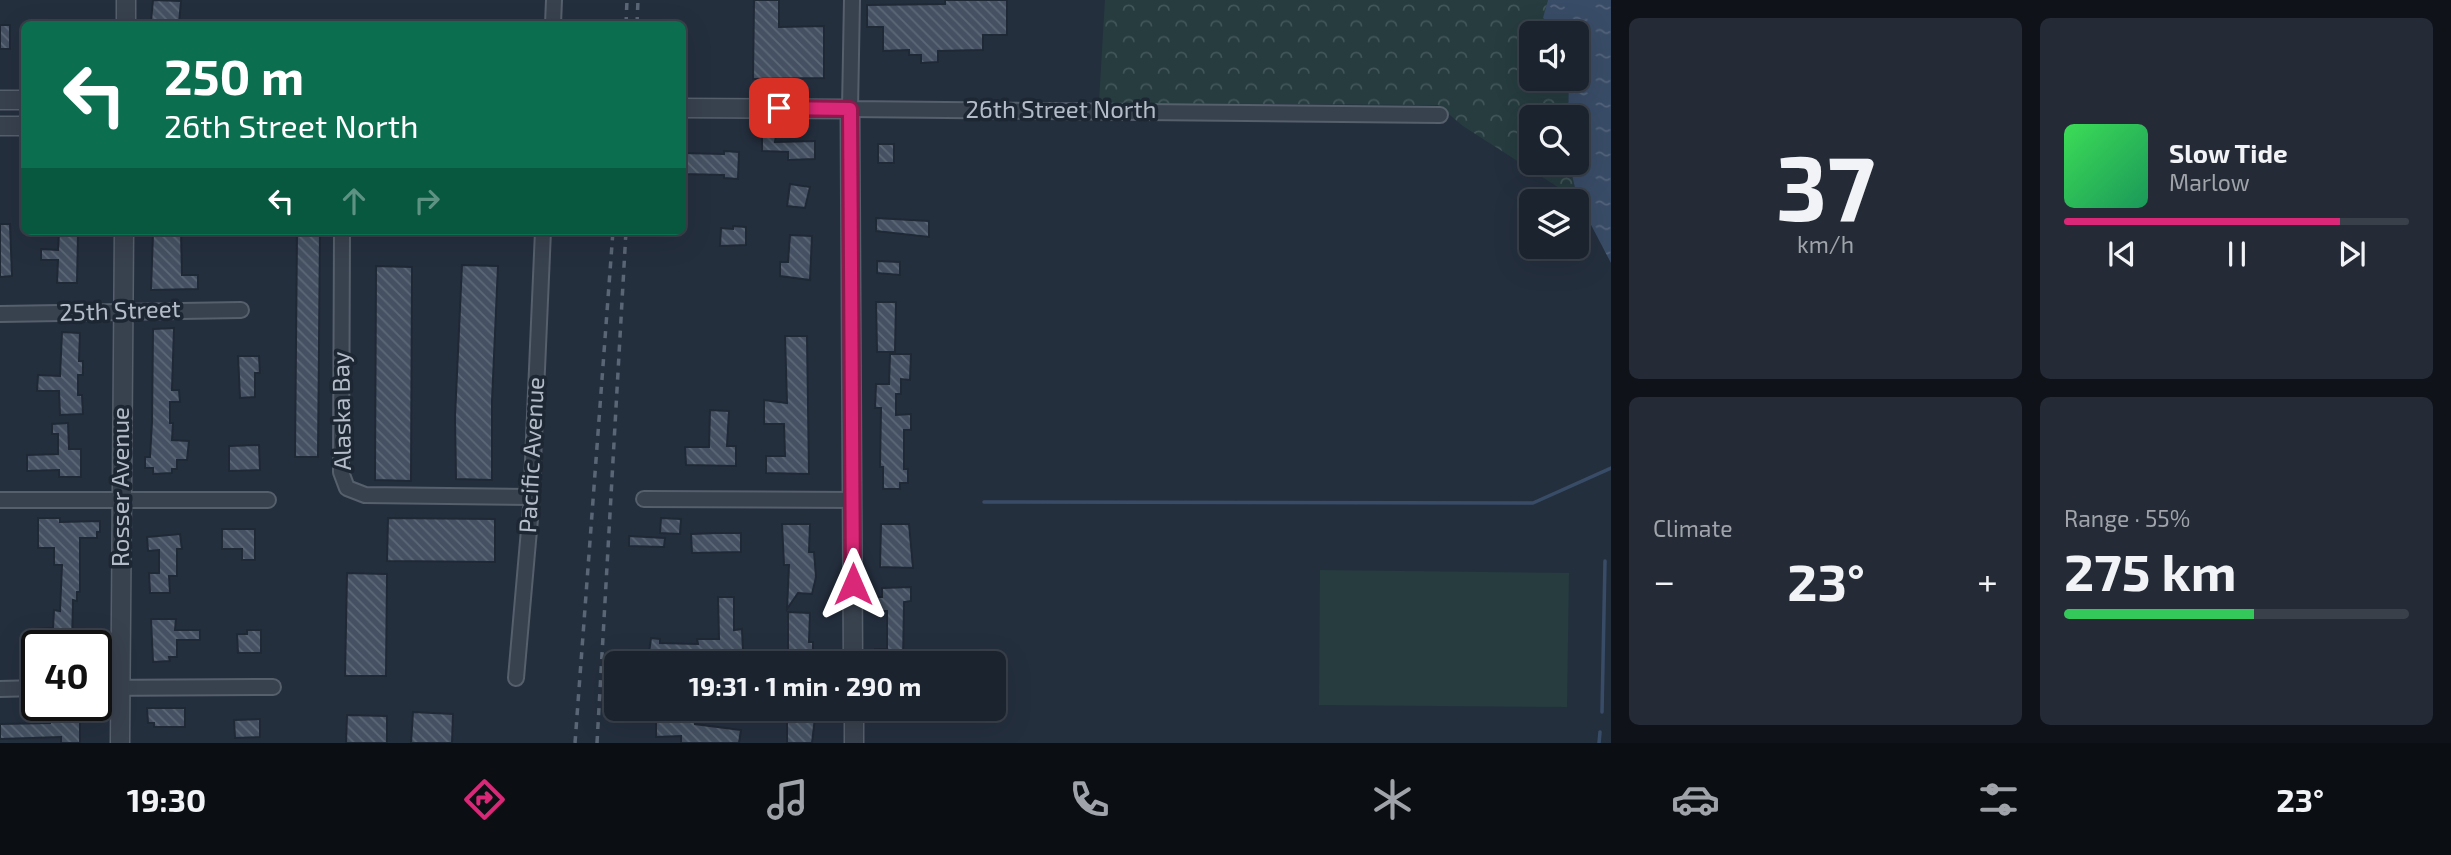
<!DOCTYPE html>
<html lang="en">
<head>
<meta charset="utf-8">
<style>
	:root { --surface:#1b232e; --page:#242b36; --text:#f1f3f6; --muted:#a0a4aa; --line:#39404a; --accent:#db2777 }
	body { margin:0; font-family:"Exo 2",sans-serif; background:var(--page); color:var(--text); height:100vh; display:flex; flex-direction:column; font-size:26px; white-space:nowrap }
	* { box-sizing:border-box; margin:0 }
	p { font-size:23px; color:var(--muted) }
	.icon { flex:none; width:38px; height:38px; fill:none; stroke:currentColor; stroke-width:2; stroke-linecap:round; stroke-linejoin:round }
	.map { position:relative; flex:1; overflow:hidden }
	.details { display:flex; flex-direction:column; gap:18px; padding:18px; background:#0f1319; width:840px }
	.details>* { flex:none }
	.top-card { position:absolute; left:21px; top:21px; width:665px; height:214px; border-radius:10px; box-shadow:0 7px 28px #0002,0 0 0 2px var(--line); background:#0b6e4f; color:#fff; overflow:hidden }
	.tools { position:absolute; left:1519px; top:21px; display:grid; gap:14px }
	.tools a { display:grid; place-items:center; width:70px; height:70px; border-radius:10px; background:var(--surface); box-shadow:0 7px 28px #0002,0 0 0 2px var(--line); font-size:35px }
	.speed { position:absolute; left:21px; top:630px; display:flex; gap:14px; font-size:35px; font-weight:700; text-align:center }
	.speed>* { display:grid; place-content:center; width:91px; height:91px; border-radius:50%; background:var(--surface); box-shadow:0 7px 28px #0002,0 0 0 2px var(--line); line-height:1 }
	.speed .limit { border:4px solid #111; border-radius:10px; background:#fff; color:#111 }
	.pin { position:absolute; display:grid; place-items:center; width:60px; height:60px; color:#fff; margin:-30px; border-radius:14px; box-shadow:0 4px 10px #0006 }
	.me { position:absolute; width:77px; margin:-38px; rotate:0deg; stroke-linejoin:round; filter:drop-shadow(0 0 5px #0008) }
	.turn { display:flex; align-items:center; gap:24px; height:147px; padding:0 28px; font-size:32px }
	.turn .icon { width:91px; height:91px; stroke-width:2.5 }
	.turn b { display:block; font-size:49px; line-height:60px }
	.lanes { display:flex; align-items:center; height:66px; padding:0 28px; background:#0003; justify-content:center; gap:35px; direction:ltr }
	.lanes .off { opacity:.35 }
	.big { font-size:52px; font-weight:700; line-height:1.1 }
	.details .widget { flex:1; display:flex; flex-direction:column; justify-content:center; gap:10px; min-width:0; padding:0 24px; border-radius:10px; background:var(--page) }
	.details .dial { align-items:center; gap:0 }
	.dial b { font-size:91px; line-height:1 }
	.song { display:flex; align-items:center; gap:21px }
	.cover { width:84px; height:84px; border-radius:10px; background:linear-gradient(135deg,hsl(130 70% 55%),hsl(150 70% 35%)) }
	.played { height:7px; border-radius:4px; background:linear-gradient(90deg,var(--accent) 80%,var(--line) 80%) }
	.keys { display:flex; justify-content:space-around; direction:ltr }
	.heat { display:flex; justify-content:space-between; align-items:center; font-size:38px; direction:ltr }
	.charge { height:10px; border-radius:5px; background:linear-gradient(90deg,#34c759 55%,var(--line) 0) }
	.details .tiles { flex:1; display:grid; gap:18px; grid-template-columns:repeat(2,1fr) }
	.trip { position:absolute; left:604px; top:651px; width:402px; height:70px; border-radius:10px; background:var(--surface); box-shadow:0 7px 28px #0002,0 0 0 2px var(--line); font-weight:700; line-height:70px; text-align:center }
	.dock { display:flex; height:112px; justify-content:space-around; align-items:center; background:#0b0e12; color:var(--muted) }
	.dock .icon { width:49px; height:49px }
	.dock .current { color:var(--accent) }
	.dock b { font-size:32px; color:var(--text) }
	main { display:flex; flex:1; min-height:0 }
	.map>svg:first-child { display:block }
	.grass { fill:#263c3f }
	.park { fill:url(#park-crowns) }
	.water { fill:url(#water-ripples) }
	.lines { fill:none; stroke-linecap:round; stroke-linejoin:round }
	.stream { stroke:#394c67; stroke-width:3.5 }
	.building { fill:url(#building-back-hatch); stroke:#1f2835; stroke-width:2 }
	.minor-casing { stroke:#565f6c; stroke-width:18 }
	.tertiary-casing { stroke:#565f6c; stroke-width:21 }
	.minor { stroke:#38414e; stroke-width:14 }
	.tertiary { stroke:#38414e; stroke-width:18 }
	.rail { stroke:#5a6575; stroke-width:3.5; stroke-dasharray:7 7; stroke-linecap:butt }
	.route-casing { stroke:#8e194d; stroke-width:18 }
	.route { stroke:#db2777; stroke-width:12 }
	.labels { text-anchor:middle; stroke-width:7; stroke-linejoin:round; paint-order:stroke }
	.street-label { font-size:24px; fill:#b4bcc9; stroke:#1d2633 }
</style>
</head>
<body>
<main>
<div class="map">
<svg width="1611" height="743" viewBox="0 0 1611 743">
	<defs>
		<pattern id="park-crowns" width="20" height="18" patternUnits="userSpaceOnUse" patternTransform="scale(1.75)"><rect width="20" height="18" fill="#263c3f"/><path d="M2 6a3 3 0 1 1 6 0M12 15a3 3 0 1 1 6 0" fill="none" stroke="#435659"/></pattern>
		<pattern id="water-ripples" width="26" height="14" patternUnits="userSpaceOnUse" patternTransform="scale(1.75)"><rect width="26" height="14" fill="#394c67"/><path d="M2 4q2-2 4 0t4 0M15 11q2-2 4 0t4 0" fill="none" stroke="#53647b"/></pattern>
		<pattern id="building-back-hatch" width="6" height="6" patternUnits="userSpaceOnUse" patternTransform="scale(1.75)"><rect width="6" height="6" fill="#455162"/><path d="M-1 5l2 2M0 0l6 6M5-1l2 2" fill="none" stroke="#5d6877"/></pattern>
	</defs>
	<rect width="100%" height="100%" fill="#242f3e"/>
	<path class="grass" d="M1320,570l249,3 -2,134 -248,-2z"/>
	<path class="park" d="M1105,0h443l-4,18 18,15h-31v46h38l-1,38h-37v46h38l9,37 -115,-74 -25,-21 -339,-2z"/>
	<path class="water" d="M1548,0h63v263l-33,-63 -9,-37h8v-46h-9l1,-38h8v-46h-15l-19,-15z"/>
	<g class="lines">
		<path class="stream" d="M984,502l549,1 78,-35
			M1602,712l3,-151
			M1599,743l1,-11"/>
	</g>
	<path class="building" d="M153,0l28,1 -2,23 -28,-3z
		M754,0h25v27l45,-1v52l-71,1z
		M945,0h62v35h-24v15l-45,1v11l-17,1v-8h-12v-5l-26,1v-24h-16v-22l78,-1z
		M0,25h10v24h-10z
		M762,136h14l-1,6 40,-1v18l-27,1v-8l-26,-1z
		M878,144h16v19h-16z
		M724,151l15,1 -1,27 -14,-1v-3l-42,-1v-21l42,1z
		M790,184l20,3 -5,21 -18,-2z
		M876,218l53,3v16l-53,-6z
		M0,224h10l2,52 -12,1z
		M733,226l13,1v18l-26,1 1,-18 12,1z
		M297,231h23l-2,226h-23z
		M181,232l1,43h16v14l-47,1 2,-57z
		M59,233l19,1 -1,49h-20l1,-23h-17v-11l17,1z
		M790,235l22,1 -2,44 -30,-4v-14h8z
		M877,261l23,1v13l-23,-2z
		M462,265l36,1 -6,135v79l-36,-1 -1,-62z
		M376,266l36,1 -1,214 -36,-1z
		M876,302h20l-1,50h-18z
		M174,328l-2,62h7l1,12h-10v21h3l-1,17 17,1 -2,19h-10v9h-5v4l-19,1v-6h-8v-11h5l2,-35 1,-93z
		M62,332l18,1 -1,28h4v14h-5v20h4l1,19 -23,1 -1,-24h-22l1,-16 22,1z
		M785,336h22l2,138 -43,-1v-17h19l-1,-32h-20v-24l23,3z
		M890,354h21l-1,26 -9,-1v15h-5v21l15,-1v16h-7v39h4v14h-8v6h-17v-22h-3l1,-59h-6l1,-24h13z
		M238,356h21l1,17h-5v24l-15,1z
		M710,410l19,1 -2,35h9v20l-50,-1 -1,-18h24z
		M68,423l1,26h12v28h-22v-7l-32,1v-16l31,-1v-20h-6v-10z
		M259,445l1,25 -31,1v-25z
		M38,518h22v4l40,-1v11h-3v6h-17v54h-3v9l-4,-1 -1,46h-35v14h-11l-2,-18 12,-1v-12l17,-1 1,-18 6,1 2,-46h-8v-17h-16z
		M388,518l107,1v43l-108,-1z
		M661,518l20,1 -1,15 -20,-1z
		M782,524h28l-1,28h5l2,25 -4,17 -14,-1 -11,16 2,-44h-5z
		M881,524h28l4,44 -33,-1z
		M222,529h33v31h-13v-11h-20z
		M717,533h24v19l-49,1 -1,-19z
		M180,534l2,15h-5v27h-8l1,17h-20l-1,-20h10v-23l-11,1 -1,-14z
		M629,536l36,2 -1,9 -35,-1z
		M347,573l40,1 -1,102h-41z
		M911,587v14l-7,1 -1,61h-28v-14h12v-38h-12l-1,-14h8v-9z
		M718,597h16v33l8,-1 1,23 -30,2v9h-43v-2l-10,-1v-6l-11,-1 2,-15 9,1v4l38,1 -1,-5h22z
		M788,612l22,1 -1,29h4v14h-25z
		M151,619h25l-1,11h25v10h-23v17h-8l1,4 -17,1z
		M247,630h14v23h-23l-1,-19h10z
		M147,708h38v19h-31v-4h-6z
		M761,709h55l-4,34h-25v-24l-27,-1z
		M413,712l40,2 -1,29h-41z
		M347,715l40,1v27h-41z
		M50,716h30v27h-19v-6l-61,2v-15l50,-1z
		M695,718v6l46,6 -2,13h-58v-7l-25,1v-18z
		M260,719v18l-25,1 -1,-18z"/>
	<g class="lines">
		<g class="minor-casing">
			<path id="minor" d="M852,0l-2,109 590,6
				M553,24l1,-24
				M342,231l-1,241 6,16 18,7 166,2
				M0,314l241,-4
				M644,499l209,1
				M0,500h268
				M516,678l15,-171 12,-276
				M96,688l177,-1
				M0,689l37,-1"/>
		</g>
		<g class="tertiary-casing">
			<path id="tertiary" d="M126,24v-24
				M0,100h24
				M682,108l168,1 3,554
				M0,126h24
				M854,709v34
				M120,743l4,-512"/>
		</g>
		<use href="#minor" class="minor"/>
		<use href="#tertiary" class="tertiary"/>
		<path class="rail" d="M626,24l1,-24
			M637,24l1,-24
			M575,743l38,-512
			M597,743l29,-512"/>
	</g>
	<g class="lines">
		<g class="route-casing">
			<path id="route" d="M779,108l71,1 3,475"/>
		</g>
		<use href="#route" class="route"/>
	</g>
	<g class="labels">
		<g class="street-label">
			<text x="1061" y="118">26th Street North</text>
			<text transform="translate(120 311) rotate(-2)" y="8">25th Street</text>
			<text transform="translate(342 411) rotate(-91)" y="8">Alaska Bay</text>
			<text transform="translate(532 455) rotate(-87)" y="8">Pacific Avenue</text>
			<text transform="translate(121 487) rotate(-90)" y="8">Rosser Avenue</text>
		</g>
	</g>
</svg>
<div class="tools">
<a><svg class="icon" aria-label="sound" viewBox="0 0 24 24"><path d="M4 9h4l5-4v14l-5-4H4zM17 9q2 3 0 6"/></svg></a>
<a><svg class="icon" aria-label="search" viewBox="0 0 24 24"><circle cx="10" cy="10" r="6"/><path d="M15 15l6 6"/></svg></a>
<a><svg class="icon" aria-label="layers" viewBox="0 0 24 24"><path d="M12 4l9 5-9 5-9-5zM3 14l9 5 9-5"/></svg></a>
</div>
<div class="speed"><div class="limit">40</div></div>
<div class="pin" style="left:779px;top:108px;background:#d93025"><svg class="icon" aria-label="arrive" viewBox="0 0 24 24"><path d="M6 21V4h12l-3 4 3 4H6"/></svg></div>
<svg class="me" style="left:853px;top:584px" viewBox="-20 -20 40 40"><path d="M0-17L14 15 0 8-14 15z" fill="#db2777" stroke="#fff" stroke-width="4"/></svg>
<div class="trip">19:31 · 1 min · 290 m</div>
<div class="top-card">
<div class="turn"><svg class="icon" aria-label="left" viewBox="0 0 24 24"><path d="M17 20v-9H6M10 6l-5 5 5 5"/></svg><div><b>250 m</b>26th Street North</div></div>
<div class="lanes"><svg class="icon" aria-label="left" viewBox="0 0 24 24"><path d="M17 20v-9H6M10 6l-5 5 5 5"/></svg><svg class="icon off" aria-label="ahead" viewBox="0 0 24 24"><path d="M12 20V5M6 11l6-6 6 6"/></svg><svg class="icon off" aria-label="right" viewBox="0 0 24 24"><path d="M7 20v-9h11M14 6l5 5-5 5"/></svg></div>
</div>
</div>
<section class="details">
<div class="tiles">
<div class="widget dial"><b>37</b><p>km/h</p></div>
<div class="widget">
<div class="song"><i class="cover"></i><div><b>Slow Tide</b><p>Marlow</p></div></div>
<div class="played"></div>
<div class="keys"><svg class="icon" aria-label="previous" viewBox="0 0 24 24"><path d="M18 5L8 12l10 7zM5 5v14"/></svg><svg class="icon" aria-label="pause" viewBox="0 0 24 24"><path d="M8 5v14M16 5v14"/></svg><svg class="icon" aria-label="next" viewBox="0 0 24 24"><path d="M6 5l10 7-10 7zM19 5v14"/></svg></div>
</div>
<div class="widget"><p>Climate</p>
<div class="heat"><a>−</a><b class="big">23°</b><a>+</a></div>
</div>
<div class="widget"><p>Range · 55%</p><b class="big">275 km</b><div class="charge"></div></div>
</div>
</section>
</main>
<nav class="dock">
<b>19:30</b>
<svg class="icon current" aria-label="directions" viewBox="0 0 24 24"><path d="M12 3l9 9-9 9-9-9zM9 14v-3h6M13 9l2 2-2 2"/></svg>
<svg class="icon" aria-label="music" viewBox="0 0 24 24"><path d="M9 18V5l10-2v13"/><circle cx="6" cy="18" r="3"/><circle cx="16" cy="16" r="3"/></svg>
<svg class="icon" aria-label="phone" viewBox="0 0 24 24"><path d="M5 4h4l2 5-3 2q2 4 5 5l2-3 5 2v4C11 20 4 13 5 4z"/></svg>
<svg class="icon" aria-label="climate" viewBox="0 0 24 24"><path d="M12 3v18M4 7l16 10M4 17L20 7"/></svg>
<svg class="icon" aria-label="car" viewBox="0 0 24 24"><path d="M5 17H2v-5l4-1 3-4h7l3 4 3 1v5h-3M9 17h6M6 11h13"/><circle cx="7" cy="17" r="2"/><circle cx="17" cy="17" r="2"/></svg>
<svg class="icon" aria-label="filters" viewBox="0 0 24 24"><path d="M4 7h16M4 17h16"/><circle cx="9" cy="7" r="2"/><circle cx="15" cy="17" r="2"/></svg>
<b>23°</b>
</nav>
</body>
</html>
